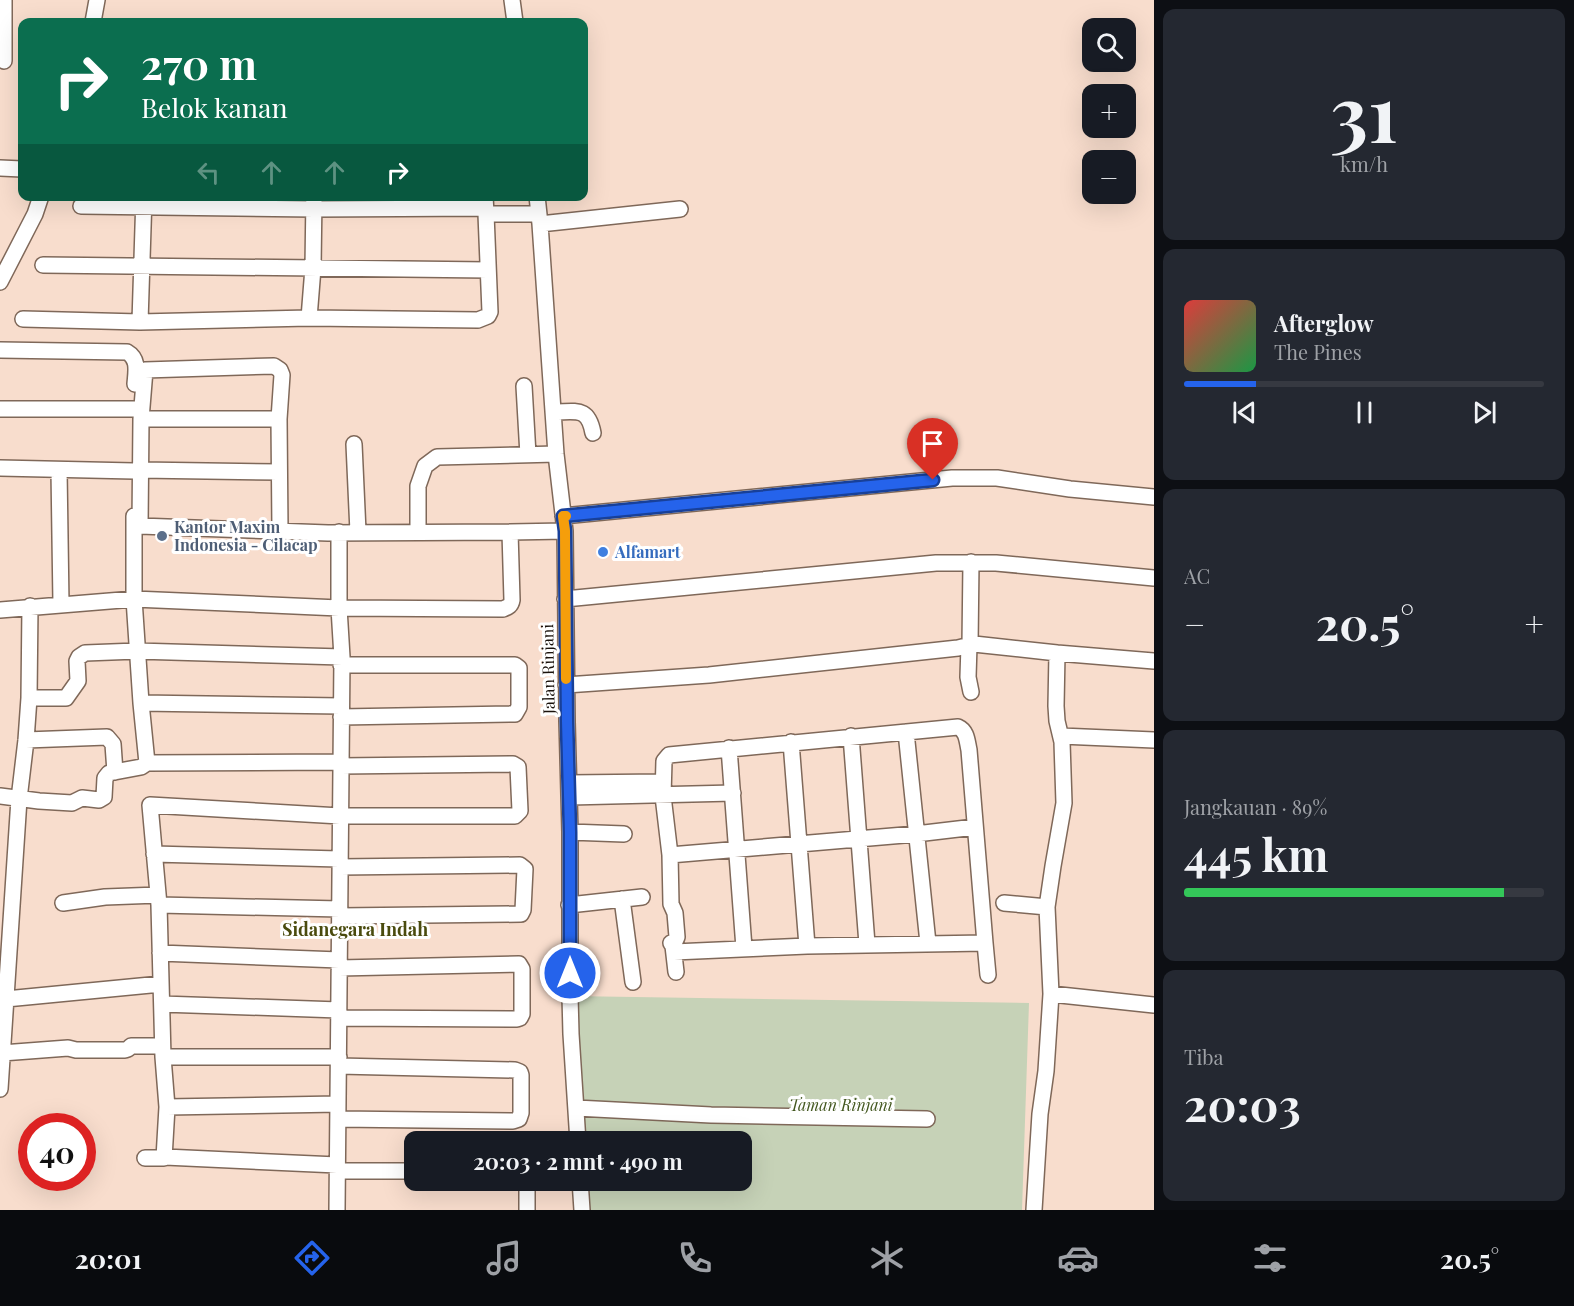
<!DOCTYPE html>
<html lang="id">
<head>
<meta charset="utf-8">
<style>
	:root { --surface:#171b24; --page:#242831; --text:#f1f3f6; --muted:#9ea1a6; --line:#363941; --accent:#2563eb }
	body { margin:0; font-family:"Playfair Display",serif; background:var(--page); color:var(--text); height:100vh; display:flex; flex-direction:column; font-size:22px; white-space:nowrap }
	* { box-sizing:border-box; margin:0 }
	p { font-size:20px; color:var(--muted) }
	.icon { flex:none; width:33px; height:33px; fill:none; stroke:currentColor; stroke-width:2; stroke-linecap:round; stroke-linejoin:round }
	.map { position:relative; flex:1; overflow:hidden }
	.panel { display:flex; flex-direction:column; gap:9px; padding:9px; background:#0d0f14; width:420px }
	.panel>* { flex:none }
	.hud { position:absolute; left:18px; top:18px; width:570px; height:183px; border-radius:12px; box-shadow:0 6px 24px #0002; background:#0b6e4f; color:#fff; overflow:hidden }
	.fabs { position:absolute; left:1082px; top:18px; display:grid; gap:12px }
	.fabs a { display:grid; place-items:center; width:54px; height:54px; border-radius:12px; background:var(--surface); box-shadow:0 6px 24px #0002; font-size:30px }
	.speed { position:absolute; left:18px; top:1113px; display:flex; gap:12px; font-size:30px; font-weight:700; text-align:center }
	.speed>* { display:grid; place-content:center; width:78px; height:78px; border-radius:50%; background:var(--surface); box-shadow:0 6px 24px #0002; line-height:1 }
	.speed .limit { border:9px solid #d22; background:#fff; color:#111 }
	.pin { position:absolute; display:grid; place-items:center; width:51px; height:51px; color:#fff; margin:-62px -26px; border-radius:50% 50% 50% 0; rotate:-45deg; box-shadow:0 0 6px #0007 }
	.pin .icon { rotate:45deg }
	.me { position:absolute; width:66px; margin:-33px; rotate:0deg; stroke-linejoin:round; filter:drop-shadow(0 0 4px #0008) }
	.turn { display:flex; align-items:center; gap:21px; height:126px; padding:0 24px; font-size:27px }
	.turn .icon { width:78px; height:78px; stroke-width:2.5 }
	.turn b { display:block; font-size:42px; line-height:51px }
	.lanes { display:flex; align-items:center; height:57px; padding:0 24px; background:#0003; justify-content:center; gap:30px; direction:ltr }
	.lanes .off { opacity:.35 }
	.big { font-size:45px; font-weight:700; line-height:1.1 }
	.panel .card { flex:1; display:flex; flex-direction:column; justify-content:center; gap:9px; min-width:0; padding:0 21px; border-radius:12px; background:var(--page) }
	.panel .dial { align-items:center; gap:0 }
	.dial b { font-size:78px; line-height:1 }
	.song { display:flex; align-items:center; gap:18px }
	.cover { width:72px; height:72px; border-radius:9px; background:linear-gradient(135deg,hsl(0 70% 55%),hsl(140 70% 35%)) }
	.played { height:6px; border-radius:3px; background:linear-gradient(90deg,var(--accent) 20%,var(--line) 20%) }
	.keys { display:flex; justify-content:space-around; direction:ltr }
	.heat { display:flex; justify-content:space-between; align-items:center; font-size:33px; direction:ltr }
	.charge { height:9px; border-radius:4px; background:linear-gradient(90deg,#34c759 89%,var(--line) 0) }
	.trip { position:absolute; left:404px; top:1131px; width:348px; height:60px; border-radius:12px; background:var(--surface); box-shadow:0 6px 24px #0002; font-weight:700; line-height:60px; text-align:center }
	.menu { display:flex; height:96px; justify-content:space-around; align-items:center; background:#090b0e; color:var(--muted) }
	.menu .icon { width:42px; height:42px }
	.menu .on { color:var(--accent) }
	.menu b { font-size:27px; color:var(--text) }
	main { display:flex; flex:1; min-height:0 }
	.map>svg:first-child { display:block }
	.green { fill:#c6d2b7 }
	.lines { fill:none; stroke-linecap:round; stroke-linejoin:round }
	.minor-casing { stroke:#7f6859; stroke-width:18 }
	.minor { stroke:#fff; stroke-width:15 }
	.route-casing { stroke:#184099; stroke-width:15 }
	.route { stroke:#2563eb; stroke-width:10 }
	.slow { stroke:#f59e0b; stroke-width:10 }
	.service-dot { fill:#5c6f8a; stroke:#fff; stroke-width:2 }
	.shop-dot { fill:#3f7fe0; stroke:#fff; stroke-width:2 }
	.labels { text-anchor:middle; stroke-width:6; stroke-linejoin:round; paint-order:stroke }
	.service-label { font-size:16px; font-weight:bold; fill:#4e5e75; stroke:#fff; text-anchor:start }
	.shop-label { font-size:16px; font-weight:bold; fill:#366cbe; stroke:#fff; text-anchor:start }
	.street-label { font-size:16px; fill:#19110b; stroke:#fff }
	.park-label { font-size:16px; font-style:italic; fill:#43571f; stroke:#fff }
	.neighbourhood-label { font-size:18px; font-weight:bold; fill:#4a4b0e; stroke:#fff }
</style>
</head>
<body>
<main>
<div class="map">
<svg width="1154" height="1210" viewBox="0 0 1154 1210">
	<rect width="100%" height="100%" fill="#f8ddcd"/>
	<path class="green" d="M570,996l459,7 -7,207h-437l-2,-29 158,-1v-38l-161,-1z"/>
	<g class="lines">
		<g class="minor-casing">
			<path id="minor" d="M512,0l3,22
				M93,22l4,-22
				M4,61v-61
				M0,168l22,1
				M485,196l1,18h53
				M537,196l3,28 16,230 9,77 2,190 3,111v164l1,38 7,108
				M81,206l233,3 171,-1
				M540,224l140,-15
				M43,265l445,5
				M0,282l35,-68 6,-18
				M309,318l4,-50 1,-72
				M23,319l117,3 169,-4 169,2 10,-4 2,-4 -4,-98
				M140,322l4,-126
				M0,350l127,2c12,7 9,19 8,32
				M524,386l4,69
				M0,409h135
				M553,412c23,0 35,-6 40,21
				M141,419h138
				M354,444l4,88
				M0,468l134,3
				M59,470l2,134
				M140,470l139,2
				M134,516v83l205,9 164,1c5,-2 8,-3 9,-9l-2,-68
				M563,516l389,-38h45l73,11 84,8
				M280,530l-1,-111 3,-44 -2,-5 -6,-4 -129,4 -4,49 -1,107 188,7 182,-1 55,-1
				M418,532v-46l7,-20 12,-9 119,-3
				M565,599l371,-36h60l158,15
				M0,610l134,-11 7,104 6,60
				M969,645l-1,32 3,15
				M970,645l1,-83
				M566,685l143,-10 249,-27 16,-4 83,9
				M29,698h37l12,-17 -1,-20 2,-4 6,-4 52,-2 205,6
				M141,703l200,3
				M341,717l174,-3 4,-7v-39l-4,-3h-174
				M906,732l22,211
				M851,736l16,208
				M1061,736l93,4
				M26,740l81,-3 6,7 2,28
				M791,742l16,204
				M729,748l15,200
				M569,783l94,-1
				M0,796l39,5 33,2 10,-5 17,2 5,-3 1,-19 4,-5 32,-6 6,-4 193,-1
				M570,797l163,-4
				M570,832l54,2
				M154,854l185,5
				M670,855l246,-21 59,-7
				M622,899l11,83
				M63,903l42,-6 53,-2
				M1004,903l43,4
				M159,905l181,4
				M569,905l73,-8
				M340,916l181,-2 2,-4 2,-41 -5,-4 -180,2
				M671,943l2,3 3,26
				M985,943l3,32
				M673,946l4,-9 -2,-24 -4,-9 -1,-49 -7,-59 1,-35 5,-6 289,-28c9,4 9,14 11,23l16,193 -178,3 -133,6
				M160,953l179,7
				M1051,994l103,11
				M6,999l155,-15
				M162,1004l177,6
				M339,1018l178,1 3,-1 2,-4v-45l-3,-5 -180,4
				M2,1053l66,-5 8,2h49l3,-1 3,-3h31
				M163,1057h176
				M0,1089l19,-290 7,-59 3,-42 1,-92
				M167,1107l171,-3
				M576,1108l135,7 216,4
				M338,1119l175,2 6,-2 2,-6v-38l-1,-3 -5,-2 -176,-4
				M165,1157l172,8
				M145,1158h19l3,-51 -4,-50 -4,-152 -9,-100 190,11h175l5,-5 -2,-44 -5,-3 -172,2
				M338,1171h76
				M580,1180l2,30
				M337,1210l5,-553 -3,-49v-76
				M527,1210v-30
				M1034,1210l6,-96 6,-43 5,-77 -4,-87 6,-41 11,-63 -2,-61 -5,-21 -1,-15 1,-53 97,8"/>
		</g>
		<use href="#minor" class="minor"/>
	</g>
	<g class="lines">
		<g class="route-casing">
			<path id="route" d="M570,973v-141l-3,-111 -2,-190 -2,-15 370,-36"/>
		</g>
		<use href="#route" class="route"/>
		<path class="slow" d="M566,516h-3l2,15 1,148"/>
	</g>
	<circle class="service-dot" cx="162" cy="536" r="6"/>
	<circle class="shop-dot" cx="603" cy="552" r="6"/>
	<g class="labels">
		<g class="service-label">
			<text x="174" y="533">Kantor Maxim<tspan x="174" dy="18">Indonesia - Cilacap</tspan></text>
		</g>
		<g class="shop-label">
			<text x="615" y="558">Alfamart</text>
		</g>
		<g class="street-label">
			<text transform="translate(548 669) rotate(-91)" y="6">Jalan Rinjani</text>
		</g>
		<g class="park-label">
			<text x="841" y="1111">Taman Rinjani</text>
		</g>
		<g class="neighbourhood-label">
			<text x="355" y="936">Sidanegara Indah</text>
		</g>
	</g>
</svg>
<div class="fabs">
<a><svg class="icon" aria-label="search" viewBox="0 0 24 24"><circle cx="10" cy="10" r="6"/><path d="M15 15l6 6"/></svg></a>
<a>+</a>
<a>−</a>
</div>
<div class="speed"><div class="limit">40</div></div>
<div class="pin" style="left:933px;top:480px;background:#d93025"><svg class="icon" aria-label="arrive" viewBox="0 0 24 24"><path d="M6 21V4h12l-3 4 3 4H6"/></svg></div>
<svg class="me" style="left:570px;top:973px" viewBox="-20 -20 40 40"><circle r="17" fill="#2563eb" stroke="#fff" stroke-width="3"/><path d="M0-11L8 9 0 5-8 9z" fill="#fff"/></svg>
<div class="trip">20:03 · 2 mnt · 490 m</div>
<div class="hud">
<div class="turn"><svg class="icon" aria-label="right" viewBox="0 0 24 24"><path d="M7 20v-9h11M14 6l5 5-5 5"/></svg><div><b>270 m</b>Belok kanan</div></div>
<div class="lanes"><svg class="icon off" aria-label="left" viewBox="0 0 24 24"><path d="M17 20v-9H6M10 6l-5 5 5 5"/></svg><svg class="icon off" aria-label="ahead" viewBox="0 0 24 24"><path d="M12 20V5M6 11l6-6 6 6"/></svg><svg class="icon off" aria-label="ahead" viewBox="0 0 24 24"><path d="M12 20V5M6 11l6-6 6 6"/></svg><svg class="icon" aria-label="right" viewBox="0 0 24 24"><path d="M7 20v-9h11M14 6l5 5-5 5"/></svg></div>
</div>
</div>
<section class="panel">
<div class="card dial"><b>31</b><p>km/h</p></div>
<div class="card">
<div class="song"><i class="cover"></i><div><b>Afterglow</b><p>The Pines</p></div></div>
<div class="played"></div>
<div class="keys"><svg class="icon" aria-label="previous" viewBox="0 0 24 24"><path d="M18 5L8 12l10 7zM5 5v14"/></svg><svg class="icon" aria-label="pause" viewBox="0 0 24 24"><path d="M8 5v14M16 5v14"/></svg><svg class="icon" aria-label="next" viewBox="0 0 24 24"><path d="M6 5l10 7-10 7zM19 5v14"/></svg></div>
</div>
<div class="card"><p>AC</p>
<div class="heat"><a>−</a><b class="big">20.5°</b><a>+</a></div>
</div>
<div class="card"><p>Jangkauan · 89%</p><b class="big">445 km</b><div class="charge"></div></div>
<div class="card"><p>Tiba</p><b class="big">20:03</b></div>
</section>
</main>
<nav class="menu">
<b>20:01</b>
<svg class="icon on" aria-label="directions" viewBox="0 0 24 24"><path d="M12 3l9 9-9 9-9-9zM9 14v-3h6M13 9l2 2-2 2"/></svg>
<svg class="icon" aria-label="music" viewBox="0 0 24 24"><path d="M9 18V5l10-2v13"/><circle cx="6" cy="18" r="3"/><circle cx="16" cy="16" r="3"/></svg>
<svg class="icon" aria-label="phone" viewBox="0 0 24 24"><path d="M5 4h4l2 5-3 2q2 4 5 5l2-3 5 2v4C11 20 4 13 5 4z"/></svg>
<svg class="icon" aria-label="climate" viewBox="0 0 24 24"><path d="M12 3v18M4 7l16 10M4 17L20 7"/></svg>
<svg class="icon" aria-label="car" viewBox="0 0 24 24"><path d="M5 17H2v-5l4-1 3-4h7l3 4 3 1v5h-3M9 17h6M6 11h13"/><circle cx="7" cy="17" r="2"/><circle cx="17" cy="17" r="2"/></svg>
<svg class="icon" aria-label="filters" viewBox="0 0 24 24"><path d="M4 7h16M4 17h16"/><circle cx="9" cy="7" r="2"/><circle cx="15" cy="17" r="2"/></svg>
<b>20.5°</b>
</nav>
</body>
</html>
